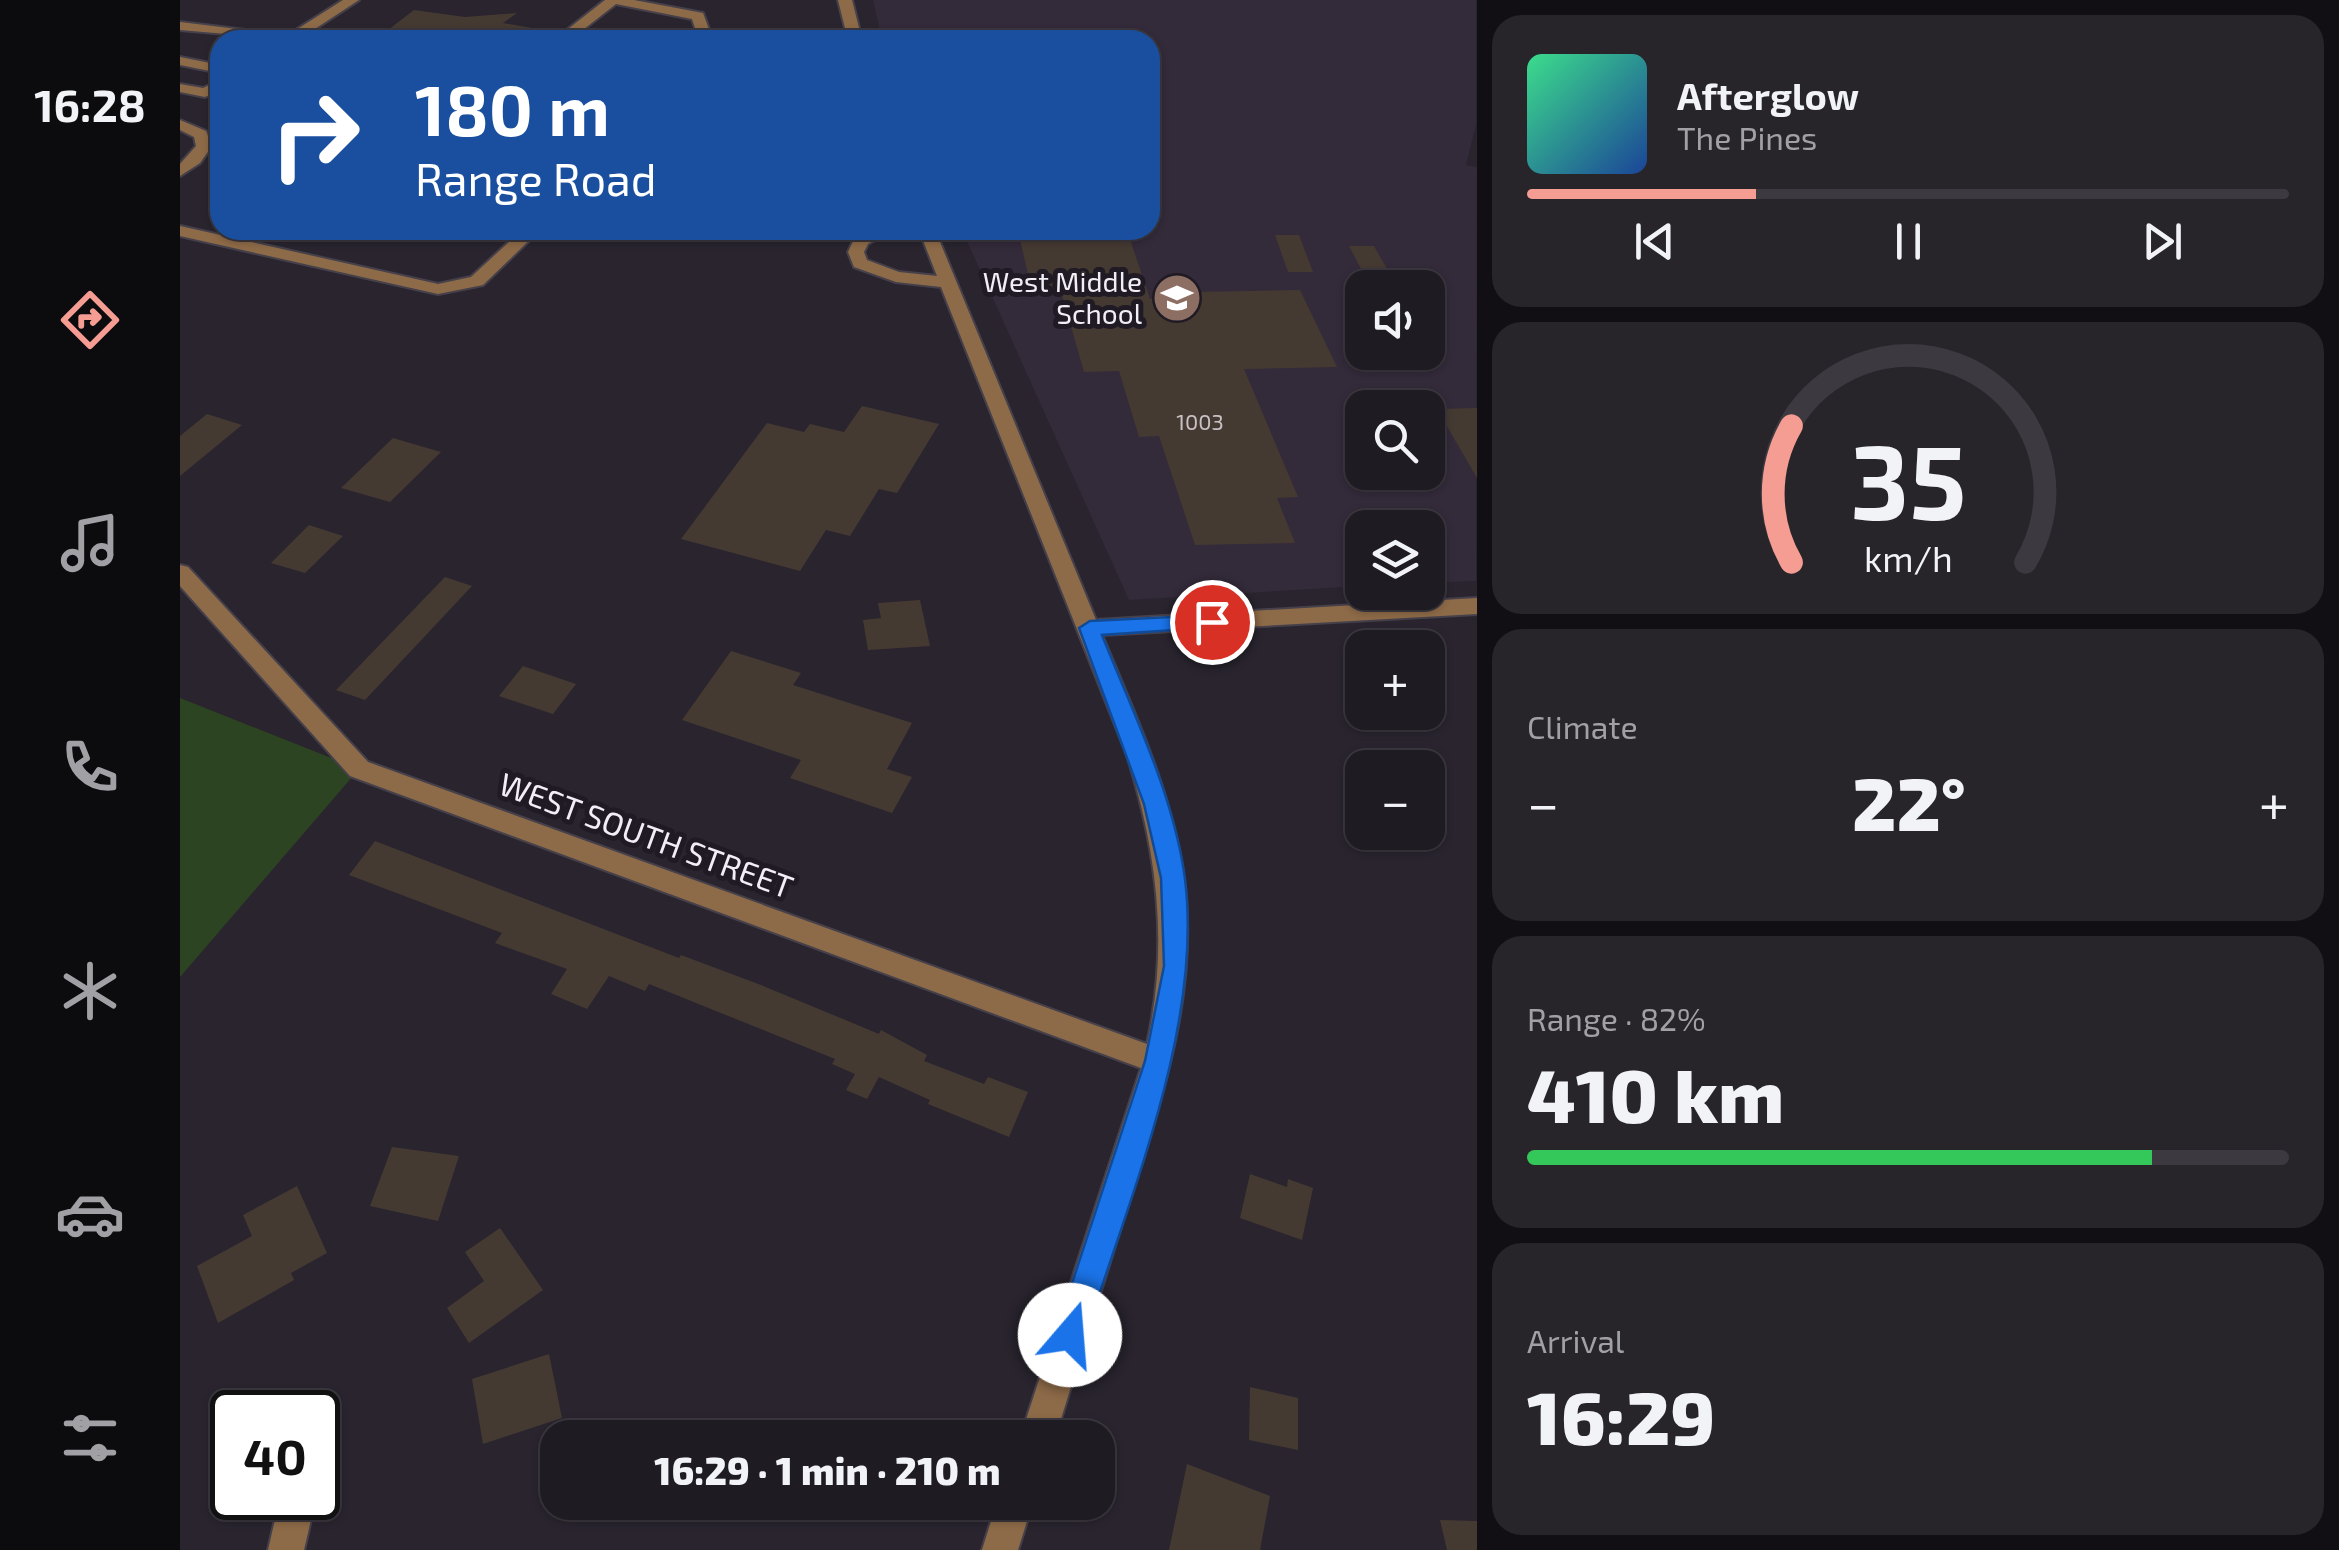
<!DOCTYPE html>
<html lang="en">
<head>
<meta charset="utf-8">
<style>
	:root { --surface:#1f1b22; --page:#27242a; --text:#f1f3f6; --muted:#a1a1a5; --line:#3c3940; --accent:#f59c93 }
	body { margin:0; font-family:"Exo 2",sans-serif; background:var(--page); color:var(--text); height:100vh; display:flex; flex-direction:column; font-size:38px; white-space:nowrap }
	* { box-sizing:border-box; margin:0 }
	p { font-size:32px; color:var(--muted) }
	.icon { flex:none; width:55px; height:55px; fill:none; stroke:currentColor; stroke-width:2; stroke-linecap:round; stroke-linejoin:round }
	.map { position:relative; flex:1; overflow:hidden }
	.details { display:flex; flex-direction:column; gap:15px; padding:15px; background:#110f13; width:862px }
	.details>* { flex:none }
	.guide { position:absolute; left:30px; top:30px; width:950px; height:210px; border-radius:30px; box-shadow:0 2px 8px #0004,0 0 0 2px var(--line); background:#1a4fa0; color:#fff; overflow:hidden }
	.controls { position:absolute; left:1165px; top:270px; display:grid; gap:20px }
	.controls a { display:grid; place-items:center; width:100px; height:100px; border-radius:20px; background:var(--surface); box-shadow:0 2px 8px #0004,0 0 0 2px var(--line); font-size:50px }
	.speed { position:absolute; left:30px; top:1390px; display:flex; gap:20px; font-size:50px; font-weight:700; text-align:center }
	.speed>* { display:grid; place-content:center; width:130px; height:130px; border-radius:50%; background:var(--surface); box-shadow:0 2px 8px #0004,0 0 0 2px var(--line); line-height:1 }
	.speed .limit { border:5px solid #111; border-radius:15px; background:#fff; color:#111 }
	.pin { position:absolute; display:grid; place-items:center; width:85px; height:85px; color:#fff; margin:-42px; border:5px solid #fff; border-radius:50%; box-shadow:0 2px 10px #0007 }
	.me { position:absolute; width:110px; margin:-55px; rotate:18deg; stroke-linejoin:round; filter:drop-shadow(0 0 8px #0008) }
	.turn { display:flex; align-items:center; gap:35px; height:210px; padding:0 40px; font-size:45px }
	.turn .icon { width:130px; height:130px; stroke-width:2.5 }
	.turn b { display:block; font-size:70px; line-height:85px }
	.big { font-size:75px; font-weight:800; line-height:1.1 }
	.details .widget { flex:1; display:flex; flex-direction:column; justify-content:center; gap:15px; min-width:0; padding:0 35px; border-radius:30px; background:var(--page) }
	.details .dial { align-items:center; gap:0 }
	.dial svg { height:260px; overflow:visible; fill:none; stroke:var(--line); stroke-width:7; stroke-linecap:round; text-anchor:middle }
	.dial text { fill:var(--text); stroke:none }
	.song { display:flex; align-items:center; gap:30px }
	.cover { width:120px; height:120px; border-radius:15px; background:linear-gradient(135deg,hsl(150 70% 55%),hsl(220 70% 35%)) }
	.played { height:10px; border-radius:5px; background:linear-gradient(90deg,var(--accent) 30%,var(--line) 30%) }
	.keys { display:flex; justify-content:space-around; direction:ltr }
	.heat { display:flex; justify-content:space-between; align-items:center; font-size:55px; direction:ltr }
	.charge { height:15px; border-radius:8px; background:linear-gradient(90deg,#34c759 82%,var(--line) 0) }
	.trip { position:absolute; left:360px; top:1420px; width:575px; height:100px; border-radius:30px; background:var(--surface); box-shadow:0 2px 8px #0004,0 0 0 2px var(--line); font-weight:800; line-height:100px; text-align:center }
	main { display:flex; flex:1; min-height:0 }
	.tab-bar { display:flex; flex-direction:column; width:180px; justify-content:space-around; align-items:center; background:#0c0b0e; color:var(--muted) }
	.tab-bar .icon { width:70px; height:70px }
	.tab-bar .selected { color:var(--accent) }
	.tab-bar b { font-size:45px; color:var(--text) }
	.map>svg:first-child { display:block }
	.built { fill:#332a3a; fill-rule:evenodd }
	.green { fill:#2d4422 }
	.building { fill:#453a32 }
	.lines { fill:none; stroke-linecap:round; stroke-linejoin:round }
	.minor-casing { stroke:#45404a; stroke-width:4 }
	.minor { fill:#8e6b48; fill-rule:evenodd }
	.route { fill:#1a73e8; stroke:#114b97; stroke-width:2.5 }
	.labels { text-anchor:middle; stroke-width:10; stroke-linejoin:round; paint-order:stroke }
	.far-number-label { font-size:22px; fill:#c7c1c5 }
	.far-poi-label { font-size:28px; fill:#f2eef6; stroke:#1f1a24; text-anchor:end }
	.street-label { font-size:32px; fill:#f2eef6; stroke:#1f1a24 }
</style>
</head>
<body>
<main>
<nav class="tab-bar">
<b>16:28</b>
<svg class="icon selected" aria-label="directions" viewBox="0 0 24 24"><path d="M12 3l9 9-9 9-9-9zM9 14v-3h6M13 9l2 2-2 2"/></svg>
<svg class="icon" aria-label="music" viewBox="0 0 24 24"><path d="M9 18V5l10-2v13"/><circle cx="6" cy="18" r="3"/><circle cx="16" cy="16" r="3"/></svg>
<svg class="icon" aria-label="phone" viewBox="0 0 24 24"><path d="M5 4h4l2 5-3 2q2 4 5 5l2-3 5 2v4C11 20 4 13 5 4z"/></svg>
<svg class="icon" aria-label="climate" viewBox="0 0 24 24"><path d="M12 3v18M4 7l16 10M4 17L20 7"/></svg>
<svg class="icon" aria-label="car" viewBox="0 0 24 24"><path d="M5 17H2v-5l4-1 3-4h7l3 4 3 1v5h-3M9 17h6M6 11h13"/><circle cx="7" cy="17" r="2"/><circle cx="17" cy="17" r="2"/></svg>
<svg class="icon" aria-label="filters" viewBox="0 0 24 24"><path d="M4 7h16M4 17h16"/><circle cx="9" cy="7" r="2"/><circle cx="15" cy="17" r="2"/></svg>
</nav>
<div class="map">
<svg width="1297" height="1550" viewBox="0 0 1297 1550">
	<rect width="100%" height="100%" fill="#29242e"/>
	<path class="built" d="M693,0h603v125l-10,40 11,2 -1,414 -48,2v-55h-66v58l-233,14 -167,-370h188v-190h-268zM1182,288h66v64h-66zM1182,408h66v64h-66z"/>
	<path class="green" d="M0,698l179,71 -179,208z"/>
	<path class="building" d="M234,10l51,7 52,-4 -14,10 29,5 -1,12h-156z
		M838,230h109l23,69 47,-1 -2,-6 105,-2 37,77 -93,2 54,128 -21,1 18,45 -100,2 -36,-109 -20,1 -20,-66 -35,1 -24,-84h-29z
		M1095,235h24l14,37h-25z
		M1169,246h25l21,37 -26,1z
		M682,406l77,18 -42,69 -18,-4 -29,47 -24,-6 -26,41 -119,-32 86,-116 37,9 6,-8 34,8z
		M1297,408v70l-40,-69z
		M27,414l35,11 -62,51v-40z
		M213,438l48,14 -51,50 -49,-14z
		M129,525l34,11 -38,37 -34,-10z
		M265,577l27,9 -107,114 -29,-10z
		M740,600l10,46 -62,4 -5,-30 18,-2 -3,-15z
		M551,651l70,22 -8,12 119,38 -25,46 25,8 -20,36 -102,-35 11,-18 -119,-40z
		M343,666l53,18 -23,30 -54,-18z
		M195,841l304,117 2,-3 80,30 118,49 2,-4 46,25 -3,6 60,23 4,-7 40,15 -19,45 -81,-33 2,-4 -51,-23 -12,22 -21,-9 9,-16 -23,-10 3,-5 -186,-75 -4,7 -36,-15 -22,33 -36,-15 16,-25 -72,-26 7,-10 -153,-58z
		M212,1147l67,9 -21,65 -68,-15z
		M1070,1174l37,13 1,-8 25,9 -11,52 -62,-22z
		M117,1186l30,67 -36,20 3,7 -76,43 -21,-57 55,-30 -9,-21z
		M320,1228l43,62 -74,53 -22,-35 37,-27 -19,-29z
		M369,1354l13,64 -79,26 -11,-65z
		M1070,1387l48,11v52l-49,-10z
		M1007,1464l83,32 -10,54h-91z
		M1260,1520l37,1v29h-30z"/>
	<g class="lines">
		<g class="minor-casing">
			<path id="minor" d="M163,0h16l-61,40 -118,-10v-8l108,13z
				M425,0h29l69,13 10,27h-14l-7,-21 -76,-15 -46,36h-16z
				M658,0h14l10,40h-14z
				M0,57l40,8v8l-40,-8z
				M40,80v10l-15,7 -25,-5v-8l23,4z
				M0,120l26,11 6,15 -12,17 -20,13v-12l16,-18 -2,-9 -14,-7z
				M0,226l258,58 33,-7 51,-47h18l-57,55 -45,9 -258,-58z
				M132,230h17l-10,7 -6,-1z
				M689,230h21l-22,14 -4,8 3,8 32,12 38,4 -18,-46h16l161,390 381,-22v16l-375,21c32,77 68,154 81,237 17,115 -19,218 -53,326 -25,80 -50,160 -75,240h-35l121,-370 -791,-292 -170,-190v-21l8,2 180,195 779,282c22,-100 10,-192 -20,-289l-186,-468 -45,-5 -42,-15 -6,-15 7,-15z
				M137,1391l12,5 5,12 -6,16 -10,5v-17h-19l6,-16z
				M100,1498h36l-12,52h-36z
				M817,1502h36l-15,48h-36z"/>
		</g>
		<use href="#minor" class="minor"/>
	</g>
	<path class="route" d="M1032,615l10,7 -3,5 -117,8c31,78 72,160 83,244 18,147 -55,316 -99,456l-5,11 -11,5 -10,-5 -5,-11 90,-274 19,-95 -3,-88 -17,-74 -65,-176 11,-7z"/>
	<defs>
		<g id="school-disc" transform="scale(2.5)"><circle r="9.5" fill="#8d6e63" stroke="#1f1a24"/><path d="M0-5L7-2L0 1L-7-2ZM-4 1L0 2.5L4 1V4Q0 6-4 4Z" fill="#fff"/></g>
	</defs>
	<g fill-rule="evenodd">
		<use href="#school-disc" x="997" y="298"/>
	</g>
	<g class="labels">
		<g class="far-number-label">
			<text x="1020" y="430">1003</text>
		</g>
		<g class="far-poi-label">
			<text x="962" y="292">West Middle<tspan x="962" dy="32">School</tspan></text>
		</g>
		<g class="street-label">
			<text transform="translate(466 836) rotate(20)" y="11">WEST SOUTH STREET</text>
		</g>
	</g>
</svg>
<div class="controls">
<a><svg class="icon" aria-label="sound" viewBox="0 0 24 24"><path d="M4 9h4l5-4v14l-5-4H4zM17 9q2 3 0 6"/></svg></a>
<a><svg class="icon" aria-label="search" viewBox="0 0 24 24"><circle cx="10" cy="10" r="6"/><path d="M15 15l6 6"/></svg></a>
<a><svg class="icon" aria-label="layers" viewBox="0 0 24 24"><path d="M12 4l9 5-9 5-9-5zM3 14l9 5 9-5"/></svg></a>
<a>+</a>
<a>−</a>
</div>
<div class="speed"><div class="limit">40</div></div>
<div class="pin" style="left:1032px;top:622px;background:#d93025"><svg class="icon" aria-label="arrive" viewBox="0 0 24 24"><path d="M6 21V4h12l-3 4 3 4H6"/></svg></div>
<svg class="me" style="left:890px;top:1335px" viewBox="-20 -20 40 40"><circle r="19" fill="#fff"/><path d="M0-13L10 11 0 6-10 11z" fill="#1a73e8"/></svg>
<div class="trip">16:29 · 1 min · 210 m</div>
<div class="guide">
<div class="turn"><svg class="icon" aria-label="right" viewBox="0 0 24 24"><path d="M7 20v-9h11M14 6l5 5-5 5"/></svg><div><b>180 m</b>Range Road</div></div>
</div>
</div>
<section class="details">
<div class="widget">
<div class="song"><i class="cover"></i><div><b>Afterglow</b><p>The Pines</p></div></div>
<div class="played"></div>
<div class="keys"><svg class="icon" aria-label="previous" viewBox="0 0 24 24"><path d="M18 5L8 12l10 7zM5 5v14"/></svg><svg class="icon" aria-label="pause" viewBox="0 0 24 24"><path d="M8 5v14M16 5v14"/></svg><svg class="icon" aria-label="next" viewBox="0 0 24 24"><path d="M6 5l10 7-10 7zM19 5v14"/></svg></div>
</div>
<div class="widget dial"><svg viewBox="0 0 100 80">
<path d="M14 69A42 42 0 1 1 86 69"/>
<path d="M14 69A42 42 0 0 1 14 27" stroke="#f59c93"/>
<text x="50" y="56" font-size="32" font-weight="700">35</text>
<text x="50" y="72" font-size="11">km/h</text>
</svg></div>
<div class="widget"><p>Climate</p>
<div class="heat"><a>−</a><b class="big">22°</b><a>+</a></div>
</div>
<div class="widget"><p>Range · 82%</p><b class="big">410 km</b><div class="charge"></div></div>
<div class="widget"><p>Arrival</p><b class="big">16:29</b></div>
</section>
</main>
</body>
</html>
